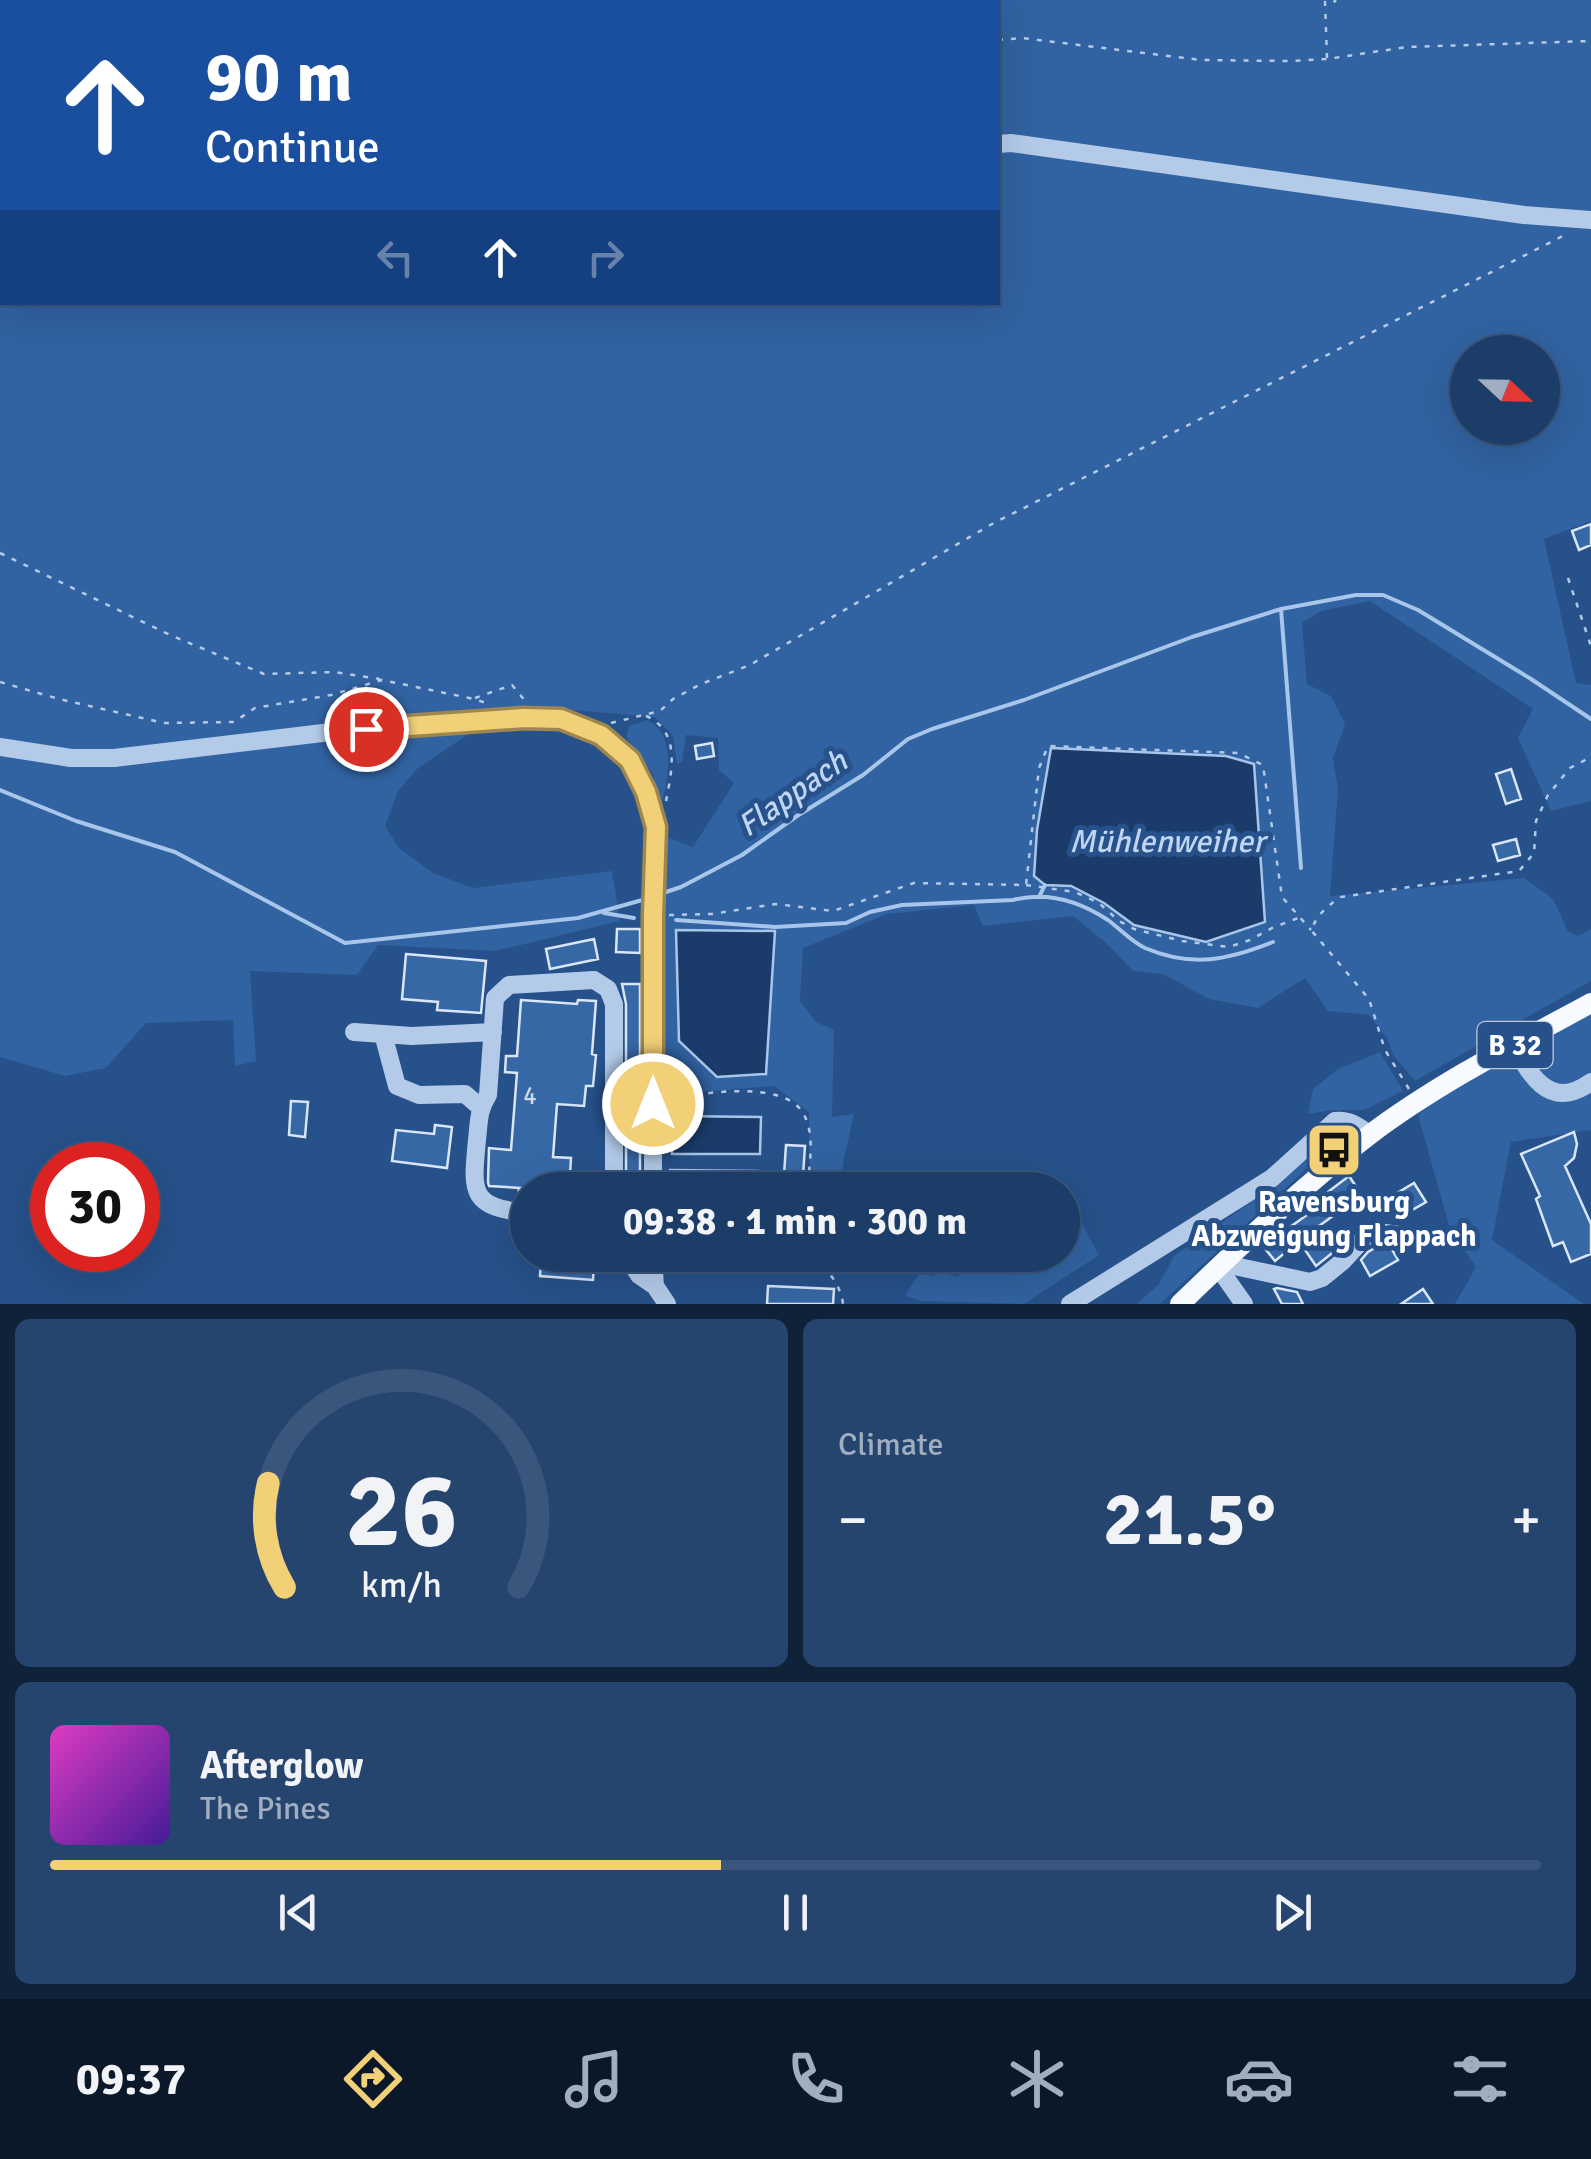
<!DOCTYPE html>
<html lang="en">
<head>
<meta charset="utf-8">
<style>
	:root { --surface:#1c3d68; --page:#25446e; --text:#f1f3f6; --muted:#a0aec0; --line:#3a567c; --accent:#f2d078 }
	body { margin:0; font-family:Signika,sans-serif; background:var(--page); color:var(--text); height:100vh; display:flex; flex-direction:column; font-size:38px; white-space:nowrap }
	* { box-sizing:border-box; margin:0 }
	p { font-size:32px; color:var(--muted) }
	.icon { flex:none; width:55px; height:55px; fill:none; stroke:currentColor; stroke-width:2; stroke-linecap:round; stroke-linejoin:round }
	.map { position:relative; height:1304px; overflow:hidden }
	.panel { display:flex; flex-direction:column; gap:15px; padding:15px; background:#0f2239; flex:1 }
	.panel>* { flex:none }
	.guide { position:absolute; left:0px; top:0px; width:1000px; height:305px; box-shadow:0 10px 40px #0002,0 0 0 2px var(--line); background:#1a4fa0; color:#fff; overflow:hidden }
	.needle { width:65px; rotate:112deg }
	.controls { position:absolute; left:1450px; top:335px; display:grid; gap:20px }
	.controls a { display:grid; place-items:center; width:110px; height:110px; border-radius:50%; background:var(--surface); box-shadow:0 10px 40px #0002,0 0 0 2px var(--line); font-size:50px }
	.speed { position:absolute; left:30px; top:1142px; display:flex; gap:20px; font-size:50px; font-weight:700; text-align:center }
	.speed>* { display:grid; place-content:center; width:130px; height:130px; border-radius:50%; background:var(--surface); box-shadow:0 10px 40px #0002,0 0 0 2px var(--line); line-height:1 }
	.speed .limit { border:15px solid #d22; background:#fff; color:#111 }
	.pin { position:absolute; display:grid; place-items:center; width:85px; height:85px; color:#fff; margin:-42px; border:5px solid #fff; border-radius:50%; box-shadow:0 2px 10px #0007 }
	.me { position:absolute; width:110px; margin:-55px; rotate:0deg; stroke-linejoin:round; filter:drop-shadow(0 0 8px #0008) }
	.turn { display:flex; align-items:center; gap:35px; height:210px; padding:0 40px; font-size:45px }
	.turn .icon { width:130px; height:130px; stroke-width:2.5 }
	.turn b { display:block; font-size:70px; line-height:85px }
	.lanes { display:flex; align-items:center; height:95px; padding:0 40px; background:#0003; justify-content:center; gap:50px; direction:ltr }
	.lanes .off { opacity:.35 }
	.big { font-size:75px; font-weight:700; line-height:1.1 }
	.panel .tile { flex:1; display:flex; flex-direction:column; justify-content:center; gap:15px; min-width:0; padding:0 35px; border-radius:15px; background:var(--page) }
	.panel .dial { align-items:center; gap:0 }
	.dial svg { height:260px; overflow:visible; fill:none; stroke:var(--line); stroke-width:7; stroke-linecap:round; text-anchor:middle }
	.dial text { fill:var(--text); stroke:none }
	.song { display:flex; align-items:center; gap:30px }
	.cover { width:120px; height:120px; border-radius:15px; background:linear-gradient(135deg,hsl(310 70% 55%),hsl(260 70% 35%)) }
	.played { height:10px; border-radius:5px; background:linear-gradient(90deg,var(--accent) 45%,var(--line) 45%) }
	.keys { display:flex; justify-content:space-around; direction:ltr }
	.heat { display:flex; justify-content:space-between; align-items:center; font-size:55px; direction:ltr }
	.panel .tiles { flex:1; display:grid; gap:15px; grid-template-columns:1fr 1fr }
	.tile:last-child { grid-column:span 2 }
	.trip { position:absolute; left:510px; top:1172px; width:570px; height:100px; border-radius:50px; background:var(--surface); box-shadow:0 10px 40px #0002,0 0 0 2px var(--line); font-weight:700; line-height:100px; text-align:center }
	.dock { display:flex; height:160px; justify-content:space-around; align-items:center; background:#0b182a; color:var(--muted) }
	.dock .icon { width:70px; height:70px }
	.dock .active { color:var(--accent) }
	.dock b { font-size:45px; color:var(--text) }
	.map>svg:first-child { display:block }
	.green { fill:#3162a1; fill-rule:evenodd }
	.water { fill:#1b3c6a; stroke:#a8c6ea; stroke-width:2.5 }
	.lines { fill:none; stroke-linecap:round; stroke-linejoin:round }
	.stream { stroke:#a8c6ea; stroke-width:4 }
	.building { fill:#3768a6; stroke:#d8e6f7; stroke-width:2.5 }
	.path { stroke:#b3cbe9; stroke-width:2.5; stroke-dasharray:5 8; stroke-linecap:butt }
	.minor { stroke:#b3cbe9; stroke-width:18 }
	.major { stroke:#f7fafe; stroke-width:20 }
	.route-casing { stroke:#9d874e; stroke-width:25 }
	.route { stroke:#f2d078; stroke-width:18 }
	.labels { text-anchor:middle; stroke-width:10; stroke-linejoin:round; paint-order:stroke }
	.number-label { font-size:25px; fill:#cdd9e9 }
	.shield { fill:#26518a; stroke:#becbdc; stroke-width:2.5 }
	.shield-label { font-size:28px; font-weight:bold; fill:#fff }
	.poi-label { font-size:30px; font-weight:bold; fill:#fff; stroke:#26518a }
	.water-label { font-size:32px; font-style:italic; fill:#bfd5f1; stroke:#26518a }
</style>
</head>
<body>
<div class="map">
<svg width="1591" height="1304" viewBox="0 0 1591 1304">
	<rect width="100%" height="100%" fill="#26518a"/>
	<path class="green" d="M0,0h1591v521l-47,18 32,144 15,2v116l-40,10 -33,-73 15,-29 -163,-108 -49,10 -19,12 5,61 24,12 14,28 -12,34 5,31 -8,107 194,-18 29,21 15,32 10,5 13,-7v52l-176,100 -22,-26 -6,-17 -18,-23 -41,-4 -23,-33 -47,30 -49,-9 -46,-25 -30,-3 -27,-28 -33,-27 -90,10 -9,-21 -87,9 -84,34 -3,53 16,21 18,8 -2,87 22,-3 -11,50 -1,26h-32l-1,-78 -35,-26 -112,9 -1,-260 32,12 41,-64 -15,-13 -1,-32 -32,-3 -4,27 -5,2 -4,-28 -18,-19 -83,-7 -71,2 -84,57 -19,22 -13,35 14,22 34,25 40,15 139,-17 8,50 -125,30 -117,-6 -21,30 -107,-4 6,90 -21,5 -2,-46 -87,3 -40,45 -41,8 -65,-19zM2,2h996v300h-996zM1468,352h74v76h-74zM1051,748l175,8 28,8 -120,161c-36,-27 -57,-37 -100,-49l3,-46z
		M647,720c32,15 20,64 13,91l-7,-37 -27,-37 3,-11z
		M1591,1003v127l-80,12 -19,98 92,64h-129l21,-37 -26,-38 -32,-114 46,-41z
		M1380,1052l23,39 -39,19h-31l-25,4 5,-25 25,-20z
		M1335,1135l-32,37 -143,132h-23l22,-20 15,-28 96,-67 39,-32 17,-18z
		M1063,1209l13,4 23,42 -75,49 -104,-3 -15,-6 14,-21 15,2 2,-18 8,5 2,11 14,3 -8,-13 16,-9h94z"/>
	<path class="water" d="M1051,748l175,8 28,8 11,158 -59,20 -72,-17 -30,-22 -33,-17 -26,-1 -11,-9 3,-46z
		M676,930l99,1 -9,143 -49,3 -38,-36z
		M672,1116l89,1 -1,37h-88z
		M670,1170l88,1v19h-89z"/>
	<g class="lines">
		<path class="stream" d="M1281,609l20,259
			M0,790l76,31 99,31 170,91 233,-25 68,-19
			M660,894l21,-7 61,-32 55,-39 66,-41 45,-36 24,-10 92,-29 168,-63 89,-28 75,-14h27l35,15 113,69 60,40
			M1039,897l6,-12
			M604,913l30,5
			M676,920l99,7 71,-4 24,-11 32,-7 111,-5c34,-9 66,1 95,20 12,9 24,22 37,28 47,20 83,12 128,-6"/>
	</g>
	<path class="building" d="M1591,524v21l-12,5 -7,-19z
		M712,743l2,13 -17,3 -2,-13z
		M1511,769l10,30 -15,5 -10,-30z
		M1516,839l4,16 -22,6 -5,-16z
		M617,929h23v24l-24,-1z
		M594,939l4,20 -48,10 -4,-20z
		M406,954l80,7 -5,52 -44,-3 1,-8 -36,-3z
		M622,984h18v206h-14v-186z
		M521,1000l56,4 1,-4 18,1 -4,53 4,1 -3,31h-7l-2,20 -27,-2 -4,53 18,1 -2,32h-50l1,-2 -31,-2 -1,-4 1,-34 22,2 6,-77 -12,-1 1,-16h11z
		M291,1101l17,1 -3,35 -16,-2z
		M435,1125l17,2 -5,41 -55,-7 4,-31 38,4z
		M1574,1132l3,12 -3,14 -9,8 26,58v30l-20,8 -8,-20 -10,4 -17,-47 4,-3 -19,-42z
		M786,1145l19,1 -3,44h-19z
		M1349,1176l8,12 -19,13 6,7 -25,18 17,24 -20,16 -17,-25 -24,20 -13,-16 16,-13 2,2 27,-19 -3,-5z
		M1414,1183l12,19 -26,15 -11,-19z
		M1380,1245l10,1 8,14 -28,16 -9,-16 7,-8z
		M541,1259l53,3 -1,18 -53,-4z
		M768,1286l66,3 -1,15h-66z
		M1277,1288l20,4 6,12h-21l-8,-15z
		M1423,1289l10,15h-32z"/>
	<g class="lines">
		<path class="path" d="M765,0l6,2
			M0,1v-1
			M523,2l3,-2
			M998,40l24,-2 179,22 88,1 38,-2 80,-12 184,-6
			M1327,58l-2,-56 8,1 3,-3
			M0,72h2
			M0,553l170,82 94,39 70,-2 46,7
			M1568,578l23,68
			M0,682l59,17 105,24 70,-1 21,-14 76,-13 51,-15 92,19 15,5
			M475,698l37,-13 14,17
			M646,716c35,15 26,54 20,85
			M611,723l49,-12 13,-12 28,-15 49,-19 242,-141 571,-288
			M1026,885l49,7 24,11 20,18 15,8 48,12 47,6 21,-7 22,-12 26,-10
			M669,915l43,-1 64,-10 57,7 81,-28 112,2 13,-117 9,-22 190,7 25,12 19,132 29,33
			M1409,1089l-24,-39 -16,-51 -58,-69c7,-16 15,-23 30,-33l178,-26 15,-18 2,-32 12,-26 22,-27 21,-11
			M670,1100c32,-8 114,-20 133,13 13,22 6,53 4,77
			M815,1255c12,15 26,30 28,49"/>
		<path class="minor" d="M998,144l13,-1 513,72 67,5
			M0,170l2,1
			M0,747l71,11h43l225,-27 185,-13 37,1 40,16 29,24 17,32 9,36 -3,88v275
			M1507,1031c18,35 38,84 84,51
			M354,1032l58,4 81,-4
			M383,1034l14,52 22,9 46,-1 15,13
			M528,1213c-59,-6 -56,-21 -51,-73 2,-17 1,-30 11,-45l7,-97 14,-13 85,-5 14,9 6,15v186
			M626,1255l13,20 16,11
			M653,1255l2,31 12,18
			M1226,1260l13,7 71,15 12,-4 21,-17 22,-24 13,-5 21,3
			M1218,1267l26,37
			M1070,1304l202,-126 63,-57c15,-2 24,6 35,14"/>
		<path class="major" d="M1180,1304c60,-58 122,-117 188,-168 67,-51 149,-93 223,-133"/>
	</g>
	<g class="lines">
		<g class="route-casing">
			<path id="route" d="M366,729l158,-11 37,1 40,16 29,25 16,32 10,35 -3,88v189"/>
		</g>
		<use href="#route" class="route"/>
	</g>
	<defs>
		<g id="bus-square" transform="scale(2.875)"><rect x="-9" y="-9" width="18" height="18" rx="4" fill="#f2d078" stroke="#26518a"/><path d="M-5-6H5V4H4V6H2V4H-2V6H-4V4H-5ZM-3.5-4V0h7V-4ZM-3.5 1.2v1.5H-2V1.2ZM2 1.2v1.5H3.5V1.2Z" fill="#111"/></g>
	</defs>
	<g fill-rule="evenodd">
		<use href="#bus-square" x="1334" y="1150"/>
	</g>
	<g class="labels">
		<g class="number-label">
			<text x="530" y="1104">4</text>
		</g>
		<rect class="shield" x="1477.5" y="1022" width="75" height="46" rx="8"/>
		<g class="shield-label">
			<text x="1515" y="1055">B 32</text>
		</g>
		<g class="poi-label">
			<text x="1334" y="1212">Ravensburg<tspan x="1334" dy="34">Abzweigung Flappach</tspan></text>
		</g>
		<g class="water-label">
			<text transform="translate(792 793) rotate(-35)" y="11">Flappach</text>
			<text x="1167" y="852">Mühlenweiher</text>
		</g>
	</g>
</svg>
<div class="controls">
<a><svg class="needle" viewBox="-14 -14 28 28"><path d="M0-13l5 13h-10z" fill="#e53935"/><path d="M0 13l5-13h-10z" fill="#a0aec0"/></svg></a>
</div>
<div class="speed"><div class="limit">30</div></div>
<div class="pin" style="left:366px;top:729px;background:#d93025"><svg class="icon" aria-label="arrive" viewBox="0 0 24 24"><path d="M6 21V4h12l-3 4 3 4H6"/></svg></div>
<svg class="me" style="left:653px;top:1104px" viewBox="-20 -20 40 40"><circle r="17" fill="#f2d078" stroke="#fff" stroke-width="3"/><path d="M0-11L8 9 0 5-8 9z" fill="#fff"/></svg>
<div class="trip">09:38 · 1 min · 300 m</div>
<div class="guide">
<div class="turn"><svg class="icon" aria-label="ahead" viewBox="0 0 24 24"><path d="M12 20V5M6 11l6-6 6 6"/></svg><div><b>90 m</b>Continue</div></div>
<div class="lanes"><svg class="icon off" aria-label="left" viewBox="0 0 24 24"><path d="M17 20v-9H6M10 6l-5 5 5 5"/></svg><svg class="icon" aria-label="ahead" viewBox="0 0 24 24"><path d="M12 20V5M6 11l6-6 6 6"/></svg><svg class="icon off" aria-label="right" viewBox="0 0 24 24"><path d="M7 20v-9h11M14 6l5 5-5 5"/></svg></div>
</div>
</div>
<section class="panel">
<div class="tiles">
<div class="tile dial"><svg viewBox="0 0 100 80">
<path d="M14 69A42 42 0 1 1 86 69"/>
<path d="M14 69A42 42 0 0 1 9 37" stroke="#f2d078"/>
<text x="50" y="56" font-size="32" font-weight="700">26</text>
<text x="50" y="72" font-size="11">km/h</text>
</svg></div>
<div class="tile"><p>Climate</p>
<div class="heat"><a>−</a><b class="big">21.5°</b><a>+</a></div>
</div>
<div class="tile">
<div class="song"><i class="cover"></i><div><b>Afterglow</b><p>The Pines</p></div></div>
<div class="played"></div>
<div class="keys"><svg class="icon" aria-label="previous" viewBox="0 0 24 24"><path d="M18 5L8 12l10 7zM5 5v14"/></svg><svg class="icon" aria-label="pause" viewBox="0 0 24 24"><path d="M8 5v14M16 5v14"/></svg><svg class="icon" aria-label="next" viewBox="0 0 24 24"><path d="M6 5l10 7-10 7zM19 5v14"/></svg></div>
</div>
</div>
</section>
<nav class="dock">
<b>09:37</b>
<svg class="icon active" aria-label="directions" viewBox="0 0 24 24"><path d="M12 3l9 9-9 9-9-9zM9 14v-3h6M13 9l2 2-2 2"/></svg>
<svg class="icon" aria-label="music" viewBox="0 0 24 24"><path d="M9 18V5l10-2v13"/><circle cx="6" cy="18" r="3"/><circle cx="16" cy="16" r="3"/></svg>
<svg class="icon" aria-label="phone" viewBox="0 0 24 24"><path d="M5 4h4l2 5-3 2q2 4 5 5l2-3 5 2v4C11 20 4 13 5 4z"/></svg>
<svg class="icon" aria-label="climate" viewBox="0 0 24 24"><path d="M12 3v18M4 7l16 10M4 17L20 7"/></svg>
<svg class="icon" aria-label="car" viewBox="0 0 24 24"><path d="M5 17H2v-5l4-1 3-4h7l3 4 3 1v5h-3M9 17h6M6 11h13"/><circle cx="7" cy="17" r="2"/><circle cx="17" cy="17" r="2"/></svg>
<svg class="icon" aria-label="filters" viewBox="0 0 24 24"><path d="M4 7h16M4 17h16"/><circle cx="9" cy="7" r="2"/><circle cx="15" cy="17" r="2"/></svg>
</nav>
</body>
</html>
